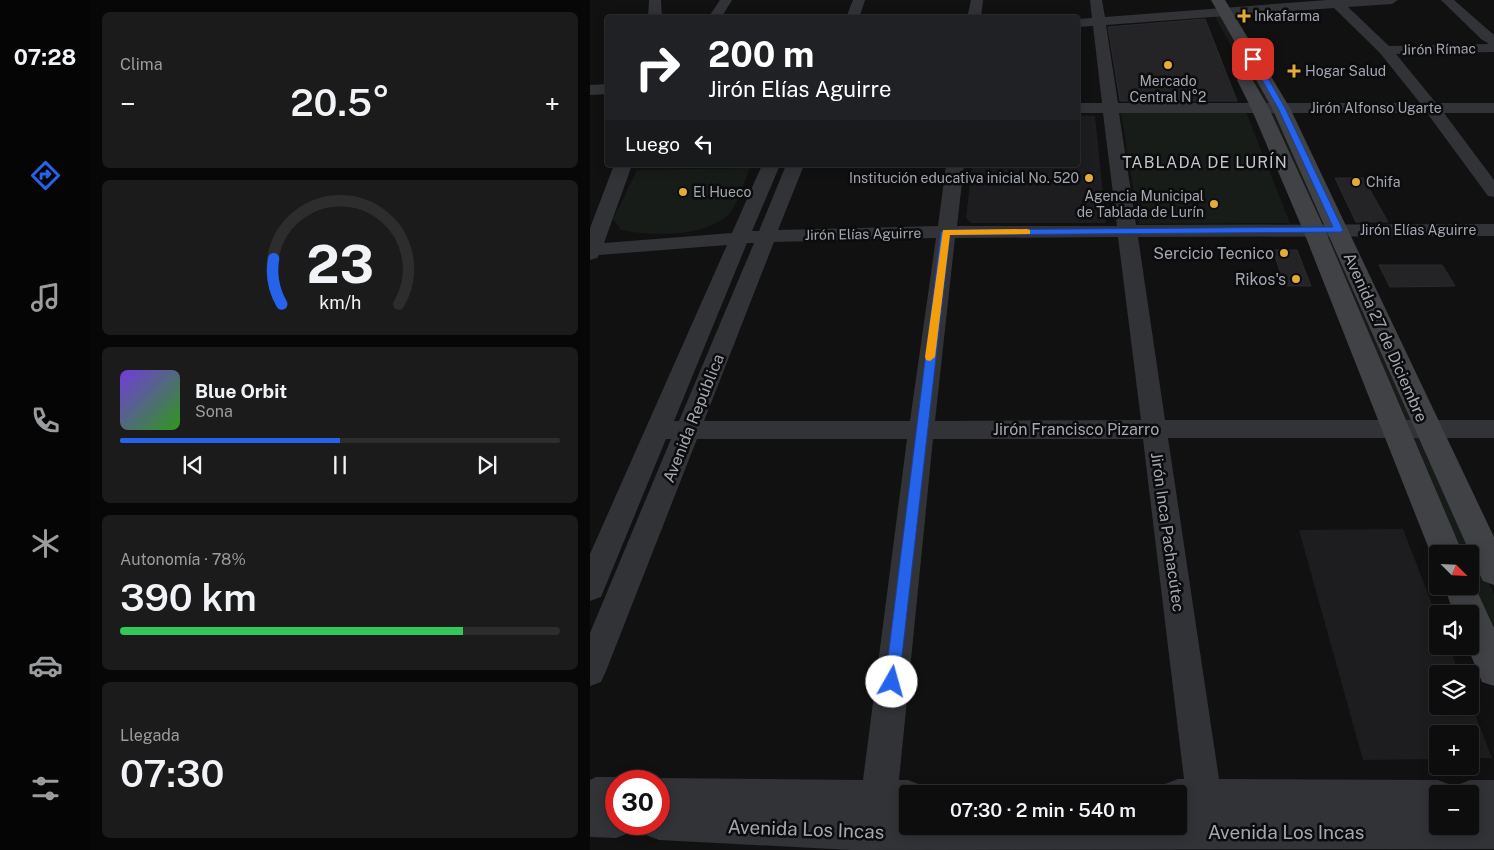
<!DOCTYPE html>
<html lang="es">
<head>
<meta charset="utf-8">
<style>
	:root { --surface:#0d0d0e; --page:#1b1b1c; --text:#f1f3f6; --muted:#9a9c9e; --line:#2d2d2e; --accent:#2563eb }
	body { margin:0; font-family:"Public Sans",sans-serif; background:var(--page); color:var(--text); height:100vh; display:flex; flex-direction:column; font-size:19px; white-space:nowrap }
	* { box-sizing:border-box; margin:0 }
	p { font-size:16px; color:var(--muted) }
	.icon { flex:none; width:28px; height:28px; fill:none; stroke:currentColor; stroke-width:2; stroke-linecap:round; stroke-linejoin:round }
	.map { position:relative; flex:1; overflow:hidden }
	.panel { display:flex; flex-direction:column; gap:12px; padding:12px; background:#070708; width:500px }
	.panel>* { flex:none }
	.top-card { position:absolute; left:15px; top:15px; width:475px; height:152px; border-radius:5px; box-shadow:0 2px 12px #0003,0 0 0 1px var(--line); background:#202124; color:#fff; overflow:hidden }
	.needle { width:32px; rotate:114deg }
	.fabs { position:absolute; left:839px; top:545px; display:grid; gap:10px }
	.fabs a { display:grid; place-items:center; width:50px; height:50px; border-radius:5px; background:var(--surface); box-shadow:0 2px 12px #0003,0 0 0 1px var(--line); font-size:25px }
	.speed { position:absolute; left:15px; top:770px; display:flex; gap:10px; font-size:25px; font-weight:700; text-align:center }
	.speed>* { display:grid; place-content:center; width:65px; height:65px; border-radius:50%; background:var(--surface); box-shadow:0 2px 12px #0003,0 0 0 1px var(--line); line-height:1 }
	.speed .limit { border:8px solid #d22; background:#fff; color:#111 }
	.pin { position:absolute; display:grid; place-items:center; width:42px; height:42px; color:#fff; margin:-21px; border-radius:10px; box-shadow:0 2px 8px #0006 }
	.me { position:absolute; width:55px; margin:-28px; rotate:7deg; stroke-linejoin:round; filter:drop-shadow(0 0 4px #0008) }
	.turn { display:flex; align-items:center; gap:18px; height:105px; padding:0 20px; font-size:22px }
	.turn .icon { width:65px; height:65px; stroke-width:2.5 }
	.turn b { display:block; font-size:35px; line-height:42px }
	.then { display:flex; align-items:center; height:48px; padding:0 20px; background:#0003; gap:10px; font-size:19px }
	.big { font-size:38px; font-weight:600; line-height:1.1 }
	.panel .tile { flex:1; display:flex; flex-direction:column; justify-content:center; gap:8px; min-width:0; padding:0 18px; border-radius:8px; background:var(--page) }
	.panel .dial { align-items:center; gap:0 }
	.dial svg { height:130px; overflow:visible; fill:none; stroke:var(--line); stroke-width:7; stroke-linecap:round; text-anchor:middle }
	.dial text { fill:var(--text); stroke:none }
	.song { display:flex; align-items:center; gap:15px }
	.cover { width:60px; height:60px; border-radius:8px; background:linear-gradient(135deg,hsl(260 70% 55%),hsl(110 70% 35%)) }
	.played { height:5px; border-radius:2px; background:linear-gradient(90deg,var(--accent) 50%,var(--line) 50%) }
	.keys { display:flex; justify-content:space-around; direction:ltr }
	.heat { display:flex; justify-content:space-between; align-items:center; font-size:28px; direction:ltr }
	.charge { height:8px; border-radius:4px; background:linear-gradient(90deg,#34c759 78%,var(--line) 0) }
	.trip { position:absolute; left:309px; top:785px; width:288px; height:50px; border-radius:5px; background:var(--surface); box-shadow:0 2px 12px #0003,0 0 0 1px var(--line); font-weight:600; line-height:50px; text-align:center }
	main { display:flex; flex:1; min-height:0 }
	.menu { display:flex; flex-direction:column; width:90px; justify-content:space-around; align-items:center; background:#050506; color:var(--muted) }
	.menu .icon { width:35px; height:35px }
	.menu .active { color:var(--accent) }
	.menu b { font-size:22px; color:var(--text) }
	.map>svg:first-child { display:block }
	.built { fill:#1d1d1f }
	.green { fill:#171c18 }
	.building { fill:#242426; stroke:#2b2b2e }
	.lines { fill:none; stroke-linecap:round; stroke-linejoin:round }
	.street { fill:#323337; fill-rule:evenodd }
	.secondary { fill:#404246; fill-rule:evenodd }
	.route { fill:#2563eb; stroke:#184099 }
	.slow { fill:#f59e0b }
	.poi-dot { fill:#e3ac37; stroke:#0c0c0d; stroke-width:2 }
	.labels { text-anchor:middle; stroke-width:5; stroke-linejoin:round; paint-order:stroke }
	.far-poi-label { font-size:14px; fill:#a3a7b2; stroke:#0c0c0d; text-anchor:start }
	.far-street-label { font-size:14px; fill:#a3a7b2; stroke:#0c0c0d }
	.far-quarter-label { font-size:16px; letter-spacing:1px; fill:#c3c6ce; stroke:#0c0c0d }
	.poi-label { font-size:16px; fill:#a3a7b2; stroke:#0c0c0d; text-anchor:end }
	.street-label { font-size:16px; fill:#a3a7b2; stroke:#0c0c0d }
	.near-street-label { font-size:19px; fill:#a3a7b2; stroke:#0c0c0d }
</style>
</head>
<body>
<main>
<nav class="menu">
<b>07:28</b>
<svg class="icon active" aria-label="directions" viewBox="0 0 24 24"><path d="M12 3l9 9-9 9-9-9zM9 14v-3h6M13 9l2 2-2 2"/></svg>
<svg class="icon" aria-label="music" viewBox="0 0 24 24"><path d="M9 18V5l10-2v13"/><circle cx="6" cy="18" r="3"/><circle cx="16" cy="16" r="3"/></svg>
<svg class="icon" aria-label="phone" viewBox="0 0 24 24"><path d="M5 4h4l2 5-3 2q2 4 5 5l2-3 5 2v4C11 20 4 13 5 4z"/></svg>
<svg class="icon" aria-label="climate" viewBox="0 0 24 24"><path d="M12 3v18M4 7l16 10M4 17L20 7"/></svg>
<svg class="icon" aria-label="car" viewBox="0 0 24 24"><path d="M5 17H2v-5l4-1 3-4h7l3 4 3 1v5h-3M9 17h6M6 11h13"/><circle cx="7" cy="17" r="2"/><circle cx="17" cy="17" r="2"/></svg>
<svg class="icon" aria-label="filters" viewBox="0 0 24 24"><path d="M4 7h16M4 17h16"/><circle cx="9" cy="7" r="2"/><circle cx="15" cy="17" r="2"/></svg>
</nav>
<section class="panel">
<div class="tile"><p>Clima</p>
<div class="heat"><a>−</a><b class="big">20.5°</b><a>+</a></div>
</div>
<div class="tile dial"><svg viewBox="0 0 100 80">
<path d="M14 69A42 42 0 1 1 86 69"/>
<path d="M14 69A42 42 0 0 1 9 41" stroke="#2563eb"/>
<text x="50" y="56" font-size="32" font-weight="700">23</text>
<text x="50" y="72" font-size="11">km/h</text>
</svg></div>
<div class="tile">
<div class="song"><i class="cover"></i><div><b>Blue Orbit</b><p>Sona</p></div></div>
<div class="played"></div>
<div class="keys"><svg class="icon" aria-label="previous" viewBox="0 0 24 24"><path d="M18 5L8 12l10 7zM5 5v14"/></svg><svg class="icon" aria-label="pause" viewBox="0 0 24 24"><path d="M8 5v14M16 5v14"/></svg><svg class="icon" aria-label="next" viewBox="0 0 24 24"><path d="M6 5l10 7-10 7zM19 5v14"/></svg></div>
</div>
<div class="tile"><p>Autonomía · 78%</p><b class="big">390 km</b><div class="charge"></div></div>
<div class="tile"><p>Llegada</p><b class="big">07:30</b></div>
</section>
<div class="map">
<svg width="904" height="850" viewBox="0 0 904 850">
	<rect width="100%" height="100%" fill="#111112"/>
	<path class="built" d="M488,115l17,1 11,107h-135l-5,-5 6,-53h106z
		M813,529l34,88 1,29h11l10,28h-21v32h32v-5l22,57h-22v-24h-32l-1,25 -74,1 -64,-230z"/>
	<path class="green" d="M623,13h9l54,92h-13z
		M676,110h11l54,117 -12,-1z
		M656,112l44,111 -151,1 -18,-111z
		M160,168c-5,11 -13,38 -21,46 -25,24 -77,22 -108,16l-8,-11 24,-49z
		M731,233h13l85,192h-17z
		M815,433h18l71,162v51l-24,-60v-32h-14z"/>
	<path class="building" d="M615,19l32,82h-117l-12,-74z
		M745,178h28l25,44h-32z
		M683,250h24l14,36h-26z
		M789,265h63l13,21 -65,1z"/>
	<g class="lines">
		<path class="street" d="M59,0h12l1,18h-14z
			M130,0h12l-11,18h-13z
			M263,0h12l-6,18h-13z
			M381,0h12l-2,18h-14z
			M500,0h12l3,17 222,-17h71l-6,4 -44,3 41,39 100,-2 -8,-5 -40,-39h13l40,35v17l-98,2 40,49h58v10h-50l50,67v17l-6,-1 -61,-83h-308l17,112 358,-1v12l-356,1 27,183h329v18h-326l51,341 219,1 13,5 3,8 3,-8 13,-5h24v69l-642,1 -193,-10 -13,-5 -5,-11h18v-43h-8l8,-3 204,2 44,-341h-210l-91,232 -5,11 -11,4v-53l81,-194h-5l-65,158 -11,4v-47l137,-309 -128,10 -2,3 -7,2v-32l24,-63h18l-28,78 128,-10 30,-68h18l-28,66h7l27,-66h18l-26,65 160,-4 8,-61h18l-7,61h160l-14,-113h-25v-10h24l-9,-77 -15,1v-8l14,-1zM744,8l46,45 40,50h-302l-12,-78zM528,237l23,183 -206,1 20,-183zM346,238l-26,183h-206l70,-179zM157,243h7l-75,178h-5zM343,439h210l41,340h-6l-13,5 -4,10h17v32h-270v-32h16l-3,-9 -13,-5h-9zM848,794h32v32h-32z
			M18,84v10l-18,1v-10z
			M6,777h20l10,4h-10v43h17l-4,9 -13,5 -26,-1v-57z"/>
		<path class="secondary" d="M621,0h14l65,108 204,429v48l-11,-4 -5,-10 -206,-463z
			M655,75l6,2 18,31 56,122 138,324h-25v10l-7,-10 -128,-324 -52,-122 -14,-28 2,-3z
			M880,576l24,52v58l-12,-4 -15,-36h3v-32h-16l-10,-28h26z"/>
	</g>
	<path class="route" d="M663,57l4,2 28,49 58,122 -2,2 -391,3 -51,447 -2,4 -5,3 -5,-3 -2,-4 56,-450 5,-2 387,-3 -55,-119 -28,-49z"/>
	<path class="slow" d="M437,229l3,1v4l-80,1 -15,122 -5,4 -4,-1 -1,-3 18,-127z"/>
	<g class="poi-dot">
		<path d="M651.5 8.5h5v5h5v5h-5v5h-5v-5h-5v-5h5z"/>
		<circle cx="578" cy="65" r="5"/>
		<path d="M701.5 63.5h5v5h5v5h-5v5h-5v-5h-5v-5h5z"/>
		<circle cx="499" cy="178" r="5"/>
		<circle cx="766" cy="182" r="5"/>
		<circle cx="93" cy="192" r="5"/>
		<circle cx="624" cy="204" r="5"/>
		<circle cx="694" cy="253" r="5"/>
		<circle cx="706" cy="279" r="5"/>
	</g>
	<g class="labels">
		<g class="far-poi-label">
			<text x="664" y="21">Inkafarma</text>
			<text x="715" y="76">Hogar Salud</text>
			<text x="578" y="86" text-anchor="middle">Mercado<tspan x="578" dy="16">Central N°2</tspan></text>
			<text x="489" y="183" text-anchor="end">Institución educativa inicial No. 520</text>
			<text x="776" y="187">Chifa</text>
			<text x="103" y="197">El Hueco</text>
			<text x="614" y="201" text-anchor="end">Agencia Municipal<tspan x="614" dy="16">de Tablada de Lurín</tspan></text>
		</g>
		<g class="far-street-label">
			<text transform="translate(849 49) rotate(-1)" y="5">Jirón Rímac</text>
			<text x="786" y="113">Jirón Alfonso Ugarte</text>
			<text x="828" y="235">Jirón Elías Aguirre</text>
			<text transform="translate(273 234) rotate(-1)" y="5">Jirón Elías Aguirre</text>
		</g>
		<g class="far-quarter-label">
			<text x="615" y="168">TABLADA DE LURÍN</text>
		</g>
		<g class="poi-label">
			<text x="684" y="259">Sercicio Tecnico</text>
			<text x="696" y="285">Rikos's</text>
		</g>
		<g class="street-label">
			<text transform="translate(796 337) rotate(66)" y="6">Avenida 27 de Diciembre</text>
			<text transform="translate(103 418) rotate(-68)" y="6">Avenida República</text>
			<text x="486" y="435">Jirón Francisco Pizarro</text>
			<text transform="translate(578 532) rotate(82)" y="6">Jirón Inca Pachacútec</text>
		</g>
		<g class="near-street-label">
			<text transform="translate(216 829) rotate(2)" y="7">Avenida Los Incas</text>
			<text x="696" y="839">Avenida Los Incas</text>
		</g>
	</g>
</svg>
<div class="fabs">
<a><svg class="needle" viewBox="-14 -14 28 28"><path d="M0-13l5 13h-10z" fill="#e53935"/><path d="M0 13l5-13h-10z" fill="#9a9c9e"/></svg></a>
<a><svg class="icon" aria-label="sound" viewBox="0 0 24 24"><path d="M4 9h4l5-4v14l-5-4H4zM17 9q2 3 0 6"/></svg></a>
<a><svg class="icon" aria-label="layers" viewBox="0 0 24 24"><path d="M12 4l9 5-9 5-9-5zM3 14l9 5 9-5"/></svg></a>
<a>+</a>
<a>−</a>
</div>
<div class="speed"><div class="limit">30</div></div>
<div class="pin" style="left:663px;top:59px;background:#d93025"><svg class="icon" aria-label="arrive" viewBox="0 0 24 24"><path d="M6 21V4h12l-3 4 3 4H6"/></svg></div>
<svg class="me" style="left:302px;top:682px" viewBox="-20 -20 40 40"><circle r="19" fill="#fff"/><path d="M0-13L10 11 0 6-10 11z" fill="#2563eb"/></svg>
<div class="trip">07:30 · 2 min · 540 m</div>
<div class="top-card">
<div class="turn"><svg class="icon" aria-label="right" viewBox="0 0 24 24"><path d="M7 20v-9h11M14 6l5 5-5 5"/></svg><div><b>200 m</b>Jirón Elías Aguirre</div></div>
<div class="then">Luego<svg class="icon" aria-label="left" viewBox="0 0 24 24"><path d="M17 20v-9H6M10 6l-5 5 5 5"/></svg></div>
</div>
</div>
</main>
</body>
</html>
